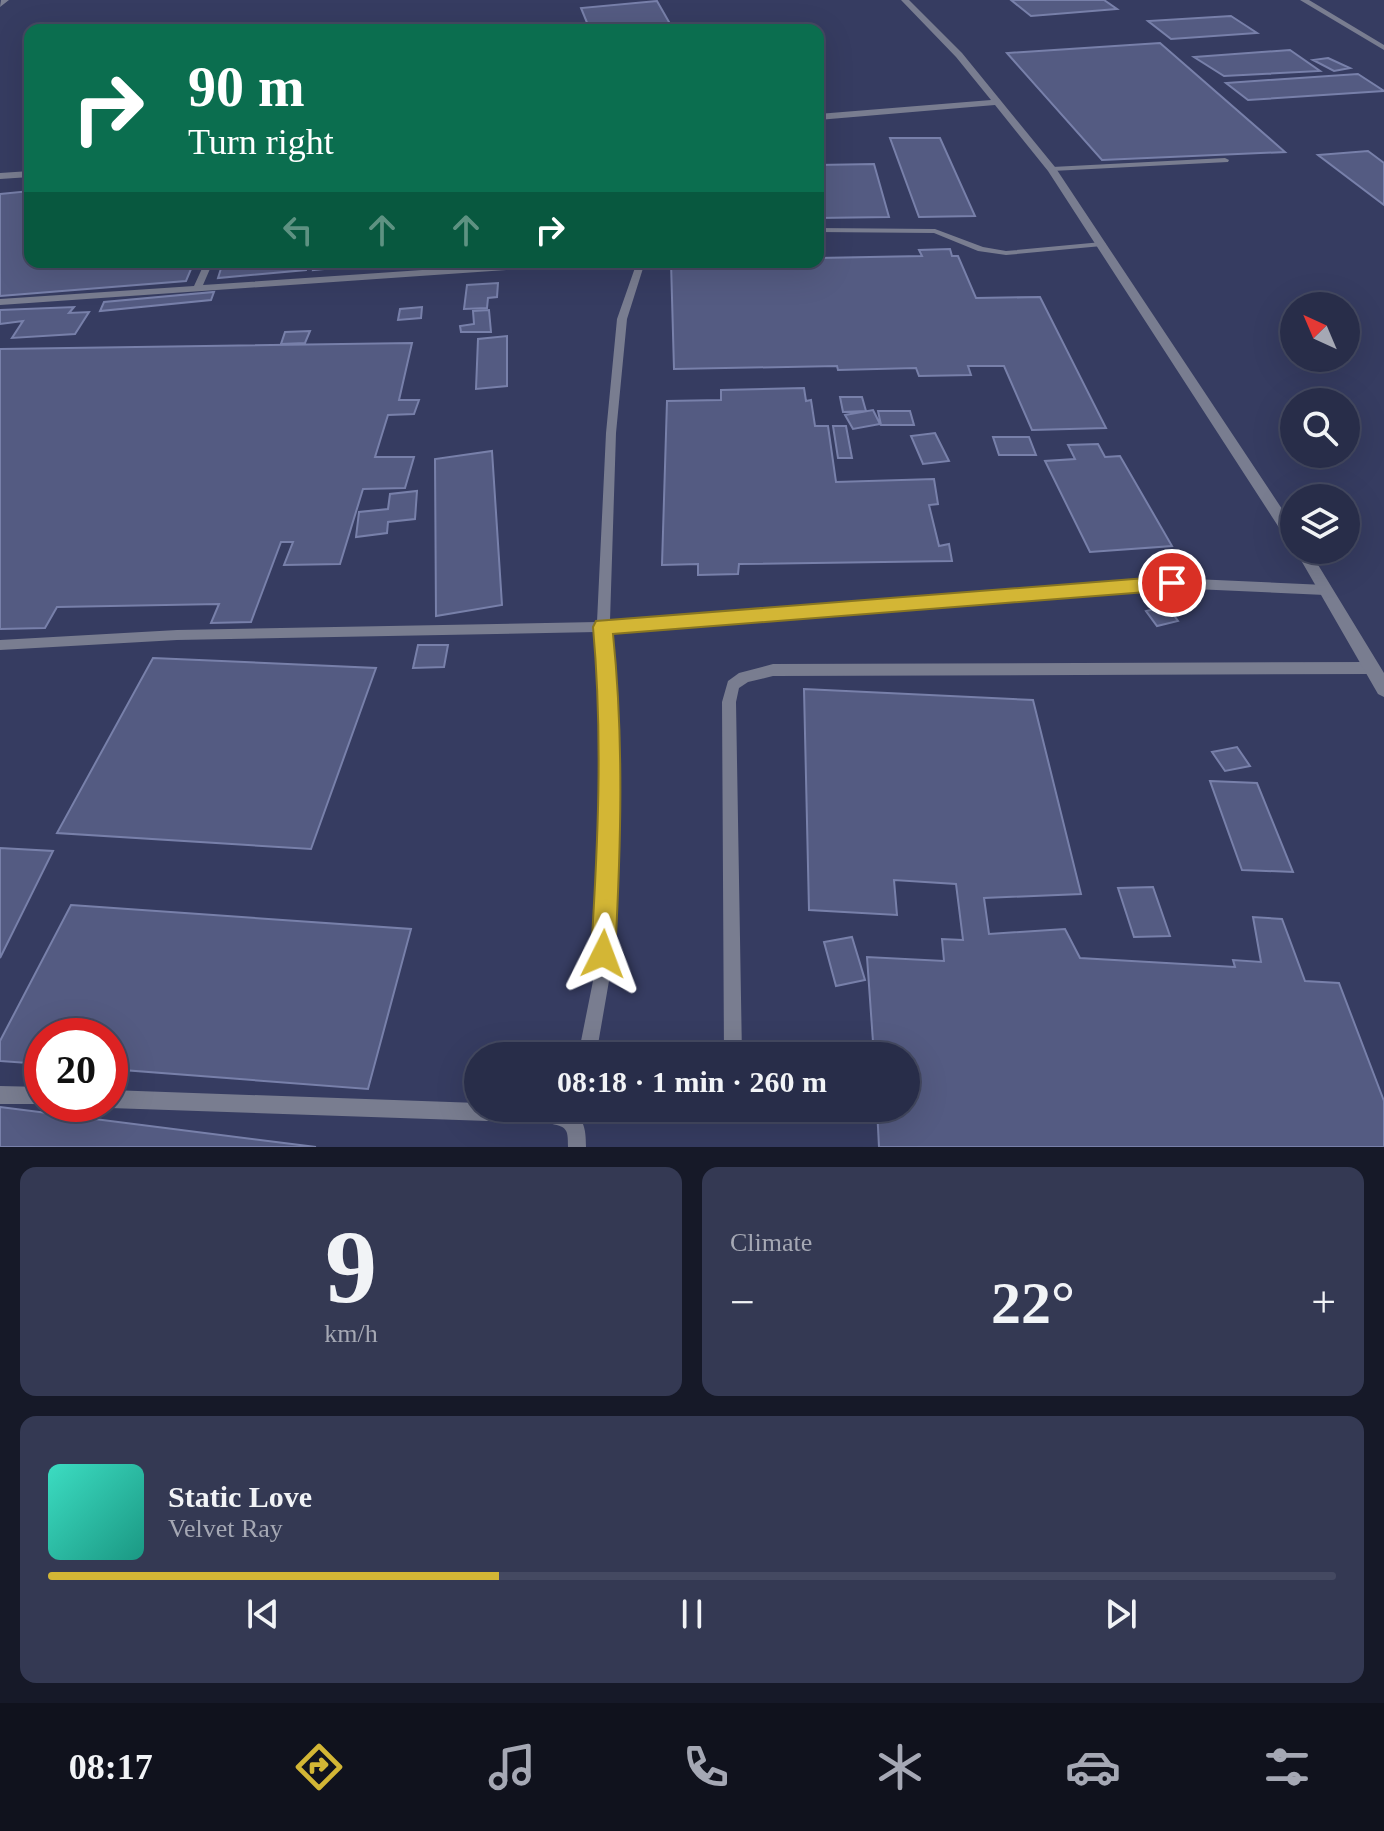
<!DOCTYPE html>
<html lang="en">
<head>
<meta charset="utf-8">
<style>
	:root { --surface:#282d49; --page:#343953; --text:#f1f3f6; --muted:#a5a8b4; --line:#444961; --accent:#d3b635 }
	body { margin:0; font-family:Georgia,serif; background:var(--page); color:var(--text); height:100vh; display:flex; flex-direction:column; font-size:30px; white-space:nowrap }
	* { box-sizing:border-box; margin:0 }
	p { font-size:26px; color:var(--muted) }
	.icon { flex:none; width:44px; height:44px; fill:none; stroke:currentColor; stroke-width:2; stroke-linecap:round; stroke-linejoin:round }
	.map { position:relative; height:1147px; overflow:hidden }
	.side { display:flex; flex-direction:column; gap:20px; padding:20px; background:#161928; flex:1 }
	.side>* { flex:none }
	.hud { position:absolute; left:24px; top:24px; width:800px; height:244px; border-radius:16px; box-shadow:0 8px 32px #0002,0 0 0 2px var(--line); background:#0b6e4f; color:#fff; overflow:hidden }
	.needle { width:52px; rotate:316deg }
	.buttons { position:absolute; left:1280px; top:292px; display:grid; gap:16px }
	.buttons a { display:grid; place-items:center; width:80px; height:80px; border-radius:50%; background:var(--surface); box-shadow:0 8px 32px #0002,0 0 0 2px var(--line); font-size:40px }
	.speed { position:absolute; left:24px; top:1018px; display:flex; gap:16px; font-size:40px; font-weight:700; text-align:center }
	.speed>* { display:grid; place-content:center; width:104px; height:104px; border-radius:50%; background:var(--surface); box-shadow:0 8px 32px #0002,0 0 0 2px var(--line); line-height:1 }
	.speed .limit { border:12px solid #d22; background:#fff; color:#111 }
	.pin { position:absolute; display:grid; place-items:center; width:68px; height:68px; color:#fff; margin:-34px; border:4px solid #fff; border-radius:50%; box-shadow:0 2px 8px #0007 }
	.me { position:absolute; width:88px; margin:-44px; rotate:3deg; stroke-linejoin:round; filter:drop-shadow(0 0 6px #0008) }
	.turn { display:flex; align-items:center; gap:28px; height:168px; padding:0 32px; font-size:36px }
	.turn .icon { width:104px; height:104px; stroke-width:2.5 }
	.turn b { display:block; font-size:56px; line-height:68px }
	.lanes { display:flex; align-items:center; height:76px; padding:0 32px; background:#0003; justify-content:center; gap:40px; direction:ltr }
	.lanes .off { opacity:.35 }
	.big { font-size:60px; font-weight:800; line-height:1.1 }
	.side .tile { flex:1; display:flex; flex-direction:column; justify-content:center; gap:12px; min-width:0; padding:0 28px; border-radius:16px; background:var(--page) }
	.side .dial { align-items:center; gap:0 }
	.dial b { font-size:104px; line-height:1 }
	.song { display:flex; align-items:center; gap:24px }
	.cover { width:96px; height:96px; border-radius:12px; background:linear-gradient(135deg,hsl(170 70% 55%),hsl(170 70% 35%)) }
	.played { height:8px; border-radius:4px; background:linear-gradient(90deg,var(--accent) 35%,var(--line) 35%) }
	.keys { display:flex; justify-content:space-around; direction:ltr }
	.heat { display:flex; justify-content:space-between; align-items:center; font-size:44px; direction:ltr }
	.side .tiles { flex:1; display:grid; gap:20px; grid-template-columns:1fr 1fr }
	.tile:last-child { grid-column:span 2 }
	.trip { position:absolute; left:464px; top:1042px; width:456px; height:80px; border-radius:40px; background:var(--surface); box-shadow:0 8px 32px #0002,0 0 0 2px var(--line); font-weight:800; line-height:80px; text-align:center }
	.tabs { display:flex; height:128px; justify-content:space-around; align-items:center; background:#10121d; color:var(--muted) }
	.tabs .icon { width:56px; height:56px }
	.tabs .on { color:var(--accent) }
	.tabs b { font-size:36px; color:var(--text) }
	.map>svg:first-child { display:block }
	.building { fill:#545b82; stroke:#7880aa; stroke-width:2 }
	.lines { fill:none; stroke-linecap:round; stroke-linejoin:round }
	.service { fill:#797d90; fill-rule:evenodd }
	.minor { fill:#797d90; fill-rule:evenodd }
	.route { fill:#d3b635; stroke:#897622; stroke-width:2 }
</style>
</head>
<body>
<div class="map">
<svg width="1384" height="1147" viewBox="0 0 1384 1147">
	<rect width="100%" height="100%" fill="#363c61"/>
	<path class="building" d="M1011,0h93l13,9 -86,7z
		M657,1l16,28 -83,1 -9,-22z
		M1231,16l26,17 -86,6 -23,-18z
		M1160,43l125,109 -183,8 -95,-107z
		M1290,50l30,21 -96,5 -30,-19z
		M1328,58l22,10 -16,3 -21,-11z
		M1358,74l26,17 -136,9 -22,-17z
		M890,138h50l35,78 -56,1z
		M1368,151l16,12v42l-66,-50z
		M874,164l15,53 -71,1v-53z
		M30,191v71h164l-8,19 -186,15v-102z
		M950,249l2,7h6l18,42 64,-1 66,131 -74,2 -28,-64h-36l3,9 -52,1 -3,-8 -78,2 -1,-4 -163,3 -3,-107h147v-4l104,-2 -3,-6z
		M223,262h84l-1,8 -88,8z
		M315,262h31l-2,5 -31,3z
		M498,283l-1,14 -9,1 -1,10 -23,1 3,-24z
		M214,292l-3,8 -111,11 4,-9z
		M74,307l-5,6 20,-1 -14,22 -63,4 11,-17 -23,3v-14z
		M422,307l-1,11 -23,2 2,-11z
		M489,310l2,22h-30l-1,-6 14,-2 -1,-13z
		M310,331l-5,12 -24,1 4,-12z
		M507,336v50l-31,3 2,-50z
		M412,343l-13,57h20l-5,14 -26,1 -13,42h39l-9,31 -42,1 -23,75 -56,1 9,-23h-12l-30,80 -40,1 8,-19 -162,3 -12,21 -45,1v-280z
		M804,388l2,13 5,-1 4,26h13l8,56 98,-3 4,25 -9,1 10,41 10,-2 3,17 -213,3 -1,10 -40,1v-11l-36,1 5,-164 54,-1v-10z
		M840,397h22l4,14 -23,1z
		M873,410l7,14 -27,5 -8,-14z
		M878,411h32l4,14h-33z
		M833,426h13l6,32h-14z
		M935,433l14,28 -26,3 -12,-28z
		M993,437h36l7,18h-37z
		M1098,444l7,13 15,-1 52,90 -82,6 -45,-91 30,-2 -7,-14z
		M492,451l10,154 -66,11 -1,-157z
		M417,491l-2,28 -27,3 -1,11 -31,4 3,-25 29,-3 2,-15z
		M1167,606l11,15 -21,5 -11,-15z
		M418,645h30l-4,22 -31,1z
		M153,658l223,10 -65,181 -254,-16z
		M804,689l229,11 48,194 -97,4 5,36 76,-5 15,29 155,9 -2,-7 28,2 -8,-45 29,2 23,62 34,2 45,118v46h-505l-2,-39h29v-52h-32l-7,-99 77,4 -2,-22 21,1 -7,-56 -62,-4 3,35 -88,-5z
		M1237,747l13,19 -25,5 -13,-19z
		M1210,781l47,2 36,89 -51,-2z
		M0,848l53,3 -53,107z
		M1153,887l17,49 -36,1 -16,-49z
		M71,905l340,24 -43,160 -258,-20v-33h-68v28l-42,-3v-20z
		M852,937l13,43 -29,6 -12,-44z
		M0,1107l316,40h-316z"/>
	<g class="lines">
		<path class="service" d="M1225,158l4,2 -1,2 -176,9 -4,-2 4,-2z
			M818,228l117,1 48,18 23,4 96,-9 4,2 -4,2 -96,9 -28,-4 -44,-18 -116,-1z
			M205,262h8l-10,23 338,-23h41l-4,3 -578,40v-6l194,-13z
			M637,262h8l-18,57 -11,114 -6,188 562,-43 153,7 4,2 2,3 -2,3 -4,2 -153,-7 -562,44 7,69 1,116 -9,164 -13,75h-18l15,-75 11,-164 -1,-116 -6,-69 -420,8 -177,10v-10l177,-10 420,-8 9,-189 11,-114z
			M1371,662l5,2 2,4 -2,4 -5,2 -598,2 -25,6 -9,6 -3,14 6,354h-18l-2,-354 6,-21 11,-8 34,-9z
			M0,1086l42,1v17h2h-44z
			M110,1090l368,13v5h86c20,6 22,20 22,39h-18c0,-19 -1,-20 -20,-24l-438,-15 -7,-4h7z"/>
		<path class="minor" d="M9,0l-9,7 1,-7z
			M901,0h8l53,53 93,114 239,360v18l-5,-2 -241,-372 -53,-66 -177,15v-6l173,-14 -35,-43z
			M1300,0h9l75,45v5z
			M30,171v6l-30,2v-6z
			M1294,548l15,2 75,123v24l-6,-3z"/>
	</g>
	<path class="route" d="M1172,576l9,7 -9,7 -559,44c11,107 8,212 2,320l-3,8 -9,4 -9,-4 -3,-8c7,-110 12,-217 2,-327l3,-6z"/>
</svg>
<div class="buttons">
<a><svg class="needle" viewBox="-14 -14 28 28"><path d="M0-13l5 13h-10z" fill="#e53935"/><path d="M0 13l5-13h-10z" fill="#a5a8b4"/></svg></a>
<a><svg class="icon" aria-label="search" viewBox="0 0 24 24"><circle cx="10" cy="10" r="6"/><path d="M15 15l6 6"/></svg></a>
<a><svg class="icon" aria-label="layers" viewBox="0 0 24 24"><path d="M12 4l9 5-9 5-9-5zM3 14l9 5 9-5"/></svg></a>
</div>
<div class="speed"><div class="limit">20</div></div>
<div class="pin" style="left:1172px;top:583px;background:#d93025"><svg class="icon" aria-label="arrive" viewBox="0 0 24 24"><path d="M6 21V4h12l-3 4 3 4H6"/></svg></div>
<svg class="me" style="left:603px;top:954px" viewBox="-20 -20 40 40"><path d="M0-17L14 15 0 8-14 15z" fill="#d3b635" stroke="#fff" stroke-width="4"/></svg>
<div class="trip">08:18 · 1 min · 260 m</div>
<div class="hud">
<div class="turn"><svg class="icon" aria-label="right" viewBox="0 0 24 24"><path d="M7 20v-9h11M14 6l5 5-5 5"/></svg><div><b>90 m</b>Turn right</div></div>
<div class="lanes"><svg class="icon off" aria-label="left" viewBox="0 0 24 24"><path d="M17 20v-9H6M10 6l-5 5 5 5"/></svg><svg class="icon off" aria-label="ahead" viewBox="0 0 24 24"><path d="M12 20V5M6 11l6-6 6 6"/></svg><svg class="icon off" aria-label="ahead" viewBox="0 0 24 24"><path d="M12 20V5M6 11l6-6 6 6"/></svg><svg class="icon" aria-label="right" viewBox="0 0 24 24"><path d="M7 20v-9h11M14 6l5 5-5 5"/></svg></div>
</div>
</div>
<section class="side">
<div class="tiles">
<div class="tile dial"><b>9</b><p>km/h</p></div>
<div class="tile"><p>Climate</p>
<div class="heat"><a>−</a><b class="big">22°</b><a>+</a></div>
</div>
<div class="tile">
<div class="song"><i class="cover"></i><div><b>Static Love</b><p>Velvet Ray</p></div></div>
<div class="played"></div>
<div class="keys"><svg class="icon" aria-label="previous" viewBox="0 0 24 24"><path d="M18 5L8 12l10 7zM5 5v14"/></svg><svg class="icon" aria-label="pause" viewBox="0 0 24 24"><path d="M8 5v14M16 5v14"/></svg><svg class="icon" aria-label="next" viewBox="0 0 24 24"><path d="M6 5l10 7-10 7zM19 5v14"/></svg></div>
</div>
</div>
</section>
<nav class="tabs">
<b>08:17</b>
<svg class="icon on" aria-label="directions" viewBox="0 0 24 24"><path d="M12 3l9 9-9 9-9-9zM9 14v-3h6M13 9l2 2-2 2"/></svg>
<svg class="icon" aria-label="music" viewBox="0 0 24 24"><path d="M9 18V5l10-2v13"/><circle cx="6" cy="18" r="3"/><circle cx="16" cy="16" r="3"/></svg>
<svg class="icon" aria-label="phone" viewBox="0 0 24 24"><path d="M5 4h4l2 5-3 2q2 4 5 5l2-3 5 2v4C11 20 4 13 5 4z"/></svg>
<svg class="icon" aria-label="climate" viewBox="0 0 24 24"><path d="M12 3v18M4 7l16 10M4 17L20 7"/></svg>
<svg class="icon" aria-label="car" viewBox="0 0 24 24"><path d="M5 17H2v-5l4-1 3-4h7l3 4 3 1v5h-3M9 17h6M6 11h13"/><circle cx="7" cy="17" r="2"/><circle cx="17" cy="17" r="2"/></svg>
<svg class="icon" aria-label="filters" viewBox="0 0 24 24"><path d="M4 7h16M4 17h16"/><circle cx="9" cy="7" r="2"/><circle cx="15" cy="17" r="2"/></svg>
</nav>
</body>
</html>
